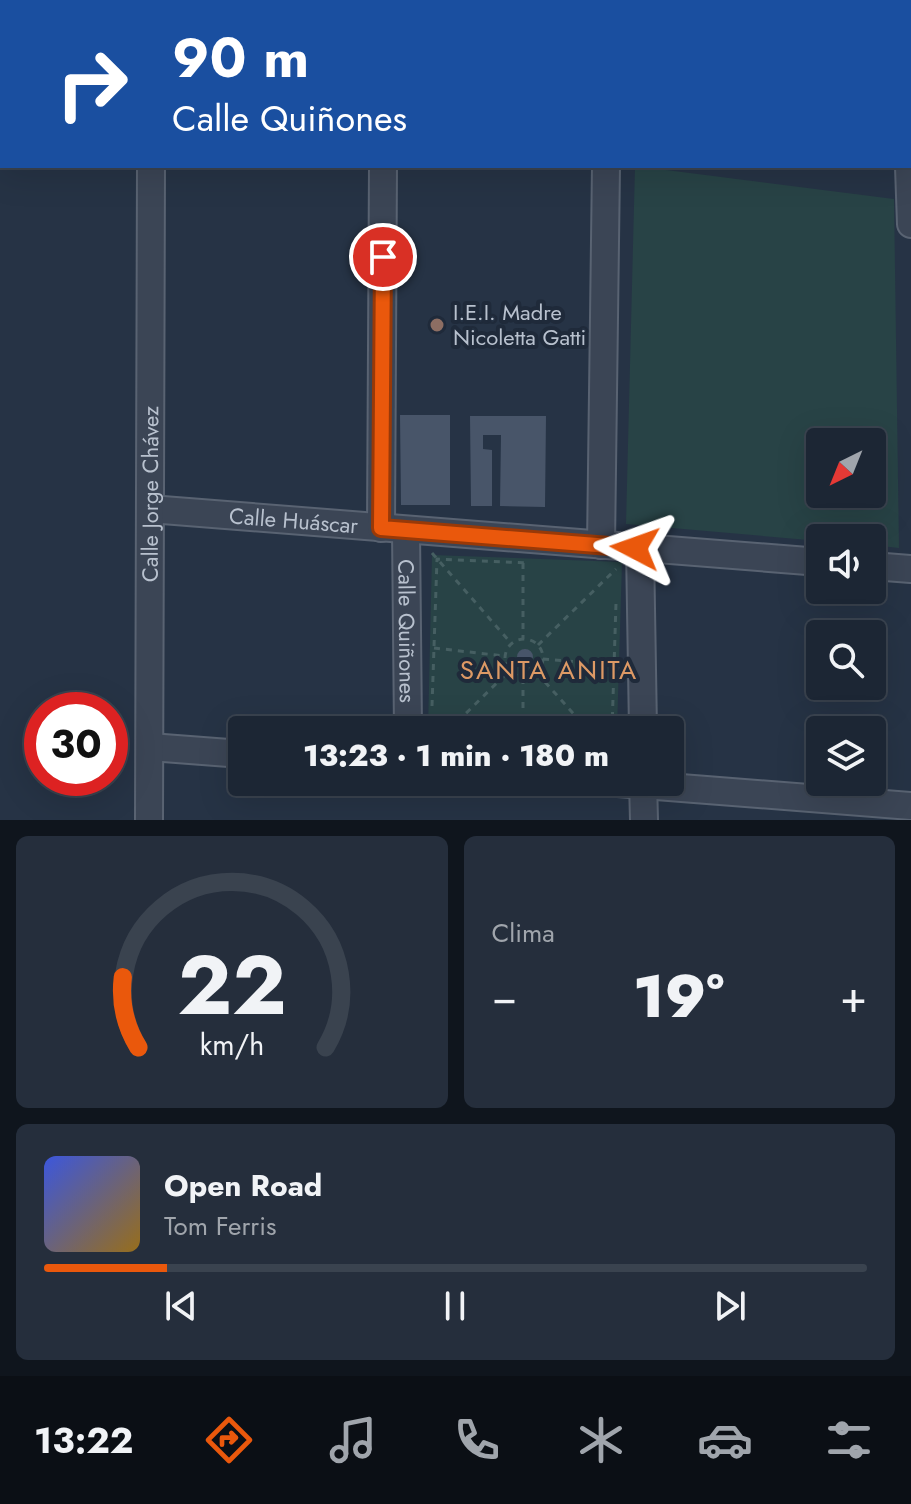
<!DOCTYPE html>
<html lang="es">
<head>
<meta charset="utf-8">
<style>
	:root { --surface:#1c2634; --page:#252e3c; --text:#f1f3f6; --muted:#a0a5ac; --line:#3a434f; --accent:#ea580c }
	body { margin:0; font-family:Jost,sans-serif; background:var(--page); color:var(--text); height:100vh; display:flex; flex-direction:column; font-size:30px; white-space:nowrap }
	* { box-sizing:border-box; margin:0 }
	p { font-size:26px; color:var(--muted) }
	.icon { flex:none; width:44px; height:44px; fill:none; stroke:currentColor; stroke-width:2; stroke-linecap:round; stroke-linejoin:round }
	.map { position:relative; height:820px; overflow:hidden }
	.drawer { display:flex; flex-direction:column; gap:16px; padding:16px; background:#0f151d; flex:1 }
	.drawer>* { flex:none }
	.banner { position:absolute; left:0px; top:0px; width:912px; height:168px; box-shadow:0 8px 32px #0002,0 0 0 2px var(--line); background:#1a4fa0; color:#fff; overflow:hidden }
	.needle { width:52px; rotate:223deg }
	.tools { position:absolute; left:806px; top:428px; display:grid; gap:16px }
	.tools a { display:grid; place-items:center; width:80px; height:80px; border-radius:8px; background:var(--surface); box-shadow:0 8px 32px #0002,0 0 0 2px var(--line); font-size:40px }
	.speed { position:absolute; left:24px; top:692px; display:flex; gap:16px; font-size:40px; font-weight:700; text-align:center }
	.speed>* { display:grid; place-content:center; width:104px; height:104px; border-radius:50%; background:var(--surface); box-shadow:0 8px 32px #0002,0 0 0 2px var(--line); line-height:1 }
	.speed .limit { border:12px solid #d22; background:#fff; color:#111 }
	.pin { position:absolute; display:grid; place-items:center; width:68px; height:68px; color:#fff; margin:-34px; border:4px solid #fff; border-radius:50%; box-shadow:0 2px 8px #0007 }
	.me { position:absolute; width:88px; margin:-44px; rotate:274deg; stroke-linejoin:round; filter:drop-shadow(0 0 6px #0008) }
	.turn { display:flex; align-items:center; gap:28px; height:168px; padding:0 40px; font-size:36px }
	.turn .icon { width:104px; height:104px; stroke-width:2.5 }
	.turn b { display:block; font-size:56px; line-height:68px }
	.big { font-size:60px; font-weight:800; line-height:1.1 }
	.drawer .widget { flex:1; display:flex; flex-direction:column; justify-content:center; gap:12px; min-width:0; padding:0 28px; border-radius:12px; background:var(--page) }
	.drawer .dial { align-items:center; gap:0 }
	.dial svg { height:208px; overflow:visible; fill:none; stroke:var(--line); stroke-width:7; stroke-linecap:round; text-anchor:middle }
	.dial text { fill:var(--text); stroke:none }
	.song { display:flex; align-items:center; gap:24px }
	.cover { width:96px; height:96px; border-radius:12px; background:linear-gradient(135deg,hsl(230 70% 55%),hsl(40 70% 35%)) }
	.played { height:8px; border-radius:4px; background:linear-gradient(90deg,var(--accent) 15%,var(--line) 15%) }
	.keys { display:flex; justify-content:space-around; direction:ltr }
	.heat { display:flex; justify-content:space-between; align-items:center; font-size:44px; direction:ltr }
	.drawer .tiles { flex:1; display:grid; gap:16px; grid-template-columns:1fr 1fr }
	.widget:last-child { grid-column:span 2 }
	.trip { position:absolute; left:228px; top:716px; width:456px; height:80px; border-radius:8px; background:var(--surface); box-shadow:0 8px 32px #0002,0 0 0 2px var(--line); font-weight:800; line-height:80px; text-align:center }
	.tab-bar { display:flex; height:128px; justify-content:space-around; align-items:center; background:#0b0f15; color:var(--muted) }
	.tab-bar .icon { width:56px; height:56px }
	.tab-bar .active { color:var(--accent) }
	.tab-bar b { font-size:36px; color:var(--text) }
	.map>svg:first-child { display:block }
	.green { fill:#284346; fill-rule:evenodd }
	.building { fill:#485569 }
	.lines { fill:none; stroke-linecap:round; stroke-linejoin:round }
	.minor-casing { stroke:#596372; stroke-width:30 }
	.path { stroke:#465f62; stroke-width:3; stroke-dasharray:6 6; stroke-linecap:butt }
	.minor { stroke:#3b4555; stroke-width:26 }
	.route-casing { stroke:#983908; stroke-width:20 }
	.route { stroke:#ea580c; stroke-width:14 }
	.education-dot { fill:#8d6e63; stroke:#1f2a3a; stroke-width:3 }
	.labels { text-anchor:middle; stroke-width:8; stroke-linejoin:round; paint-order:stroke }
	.poi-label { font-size:22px; fill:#b8c1ce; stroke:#1f2a3a; text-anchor:start }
	.street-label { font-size:22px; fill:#b8c1ce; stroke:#1f2a3a }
	.quarter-label { font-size:26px; letter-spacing:2px; fill:#dd9965; stroke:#1f2a3a }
</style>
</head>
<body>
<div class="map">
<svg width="911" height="820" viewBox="0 0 911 820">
	<rect width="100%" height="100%" fill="#263345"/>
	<path class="green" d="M635,166l259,33 5,349 -27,-3v-7l-52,3 -194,-17zM820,442h52v52h-52z
		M432,555l190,7 -5,168h-189z"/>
	<path class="building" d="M400,415h50v90h-49z
		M470,416h76l-1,91 -45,-1 1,-71h-18v14l9,1v56h-21z
		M517 657a8 8 0 1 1 16 0a8 8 0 1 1-16 0Z"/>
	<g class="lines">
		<g class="minor-casing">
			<g id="minor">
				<path d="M247,0l13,2"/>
				<path d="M356,0l1,2"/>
				<path d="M625,0v2"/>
				<path d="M401,2v-2"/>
				<path d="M909,167l2,57"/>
				<path id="s1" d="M150,509l670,53"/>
				<path d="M381,528l2,-362"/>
				<path id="s2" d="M406,531l2,199"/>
				<path d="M601,545l5,-379"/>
				<path d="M640,548l3,182"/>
				<path d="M872,566l39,3"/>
				<path d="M150,747l92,7"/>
				<path d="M605,782l306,24"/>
				<path d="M643,782l1,38"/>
				<path id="s3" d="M149,820l2,-654"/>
			</g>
		</g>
		<path class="path" d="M432,553l79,90
			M523,563v76
			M505 658a19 19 0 1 1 38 0a19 19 0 1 1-38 0Z
			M538,645l78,-76
			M434,648l70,8
			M543,659l71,6
			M537,673l51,57
			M523,678v52
			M432,706l5,-147 90,4
			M449,730l60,-59
			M612,730l4,-127"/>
		<use href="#minor" class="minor"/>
	</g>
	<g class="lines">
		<g class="route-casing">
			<path id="route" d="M383,257l-2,271 254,20"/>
		</g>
		<use href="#route" class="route"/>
	</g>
	<circle class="education-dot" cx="437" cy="325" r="8"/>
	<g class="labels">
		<g class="poi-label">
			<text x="453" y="320">I.E.I. Madre<tspan x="453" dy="25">Nicoletta Gatti</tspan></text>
		</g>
		<g class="street-label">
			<text dy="8" stroke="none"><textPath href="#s3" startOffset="326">Calle Jorge Chávez</textPath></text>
			<text dy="8" stroke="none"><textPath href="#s1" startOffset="144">Calle Huáscar</textPath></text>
			<text dy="8" stroke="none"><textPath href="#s2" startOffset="100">Calle Quiñones</textPath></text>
		</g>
		<g class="quarter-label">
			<text x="549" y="679">SANTA ANITA</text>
		</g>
	</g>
</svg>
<div class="tools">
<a><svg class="needle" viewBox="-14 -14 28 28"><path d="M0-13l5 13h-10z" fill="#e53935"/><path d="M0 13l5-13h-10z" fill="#a0a5ac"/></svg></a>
<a><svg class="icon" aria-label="sound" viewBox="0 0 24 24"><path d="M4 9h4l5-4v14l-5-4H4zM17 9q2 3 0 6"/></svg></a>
<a><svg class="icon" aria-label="search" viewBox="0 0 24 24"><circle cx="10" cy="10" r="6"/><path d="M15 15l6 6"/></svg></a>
<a><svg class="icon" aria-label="layers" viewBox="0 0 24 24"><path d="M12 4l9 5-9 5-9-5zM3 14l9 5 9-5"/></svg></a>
</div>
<div class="speed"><div class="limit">30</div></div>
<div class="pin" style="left:383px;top:257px;background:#d93025"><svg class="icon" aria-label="arrive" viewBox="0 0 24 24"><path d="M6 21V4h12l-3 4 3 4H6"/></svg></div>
<svg class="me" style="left:635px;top:548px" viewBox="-20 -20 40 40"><path d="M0-17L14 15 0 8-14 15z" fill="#ea580c" stroke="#fff" stroke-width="4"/></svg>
<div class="trip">13:23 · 1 min · 180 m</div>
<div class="banner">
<div class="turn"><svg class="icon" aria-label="right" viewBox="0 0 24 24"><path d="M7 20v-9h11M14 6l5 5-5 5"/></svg><div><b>90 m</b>Calle Quiñones</div></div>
</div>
</div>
<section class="drawer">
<div class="tiles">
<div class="widget dial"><svg viewBox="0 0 100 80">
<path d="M14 69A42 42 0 1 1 86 69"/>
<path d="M14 69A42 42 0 0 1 8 42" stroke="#ea580c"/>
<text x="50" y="56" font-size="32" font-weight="700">22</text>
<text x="50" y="72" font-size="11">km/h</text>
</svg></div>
<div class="widget"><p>Clima</p>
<div class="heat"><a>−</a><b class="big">19°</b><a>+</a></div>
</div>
<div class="widget">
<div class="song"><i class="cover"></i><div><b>Open Road</b><p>Tom Ferris</p></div></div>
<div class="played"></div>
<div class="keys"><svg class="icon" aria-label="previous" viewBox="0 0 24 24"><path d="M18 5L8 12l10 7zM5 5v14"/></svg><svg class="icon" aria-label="pause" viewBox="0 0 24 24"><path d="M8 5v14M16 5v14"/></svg><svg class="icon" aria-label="next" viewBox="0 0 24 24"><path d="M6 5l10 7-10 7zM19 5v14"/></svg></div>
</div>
</div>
</section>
<nav class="tab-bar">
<b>13:22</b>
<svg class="icon active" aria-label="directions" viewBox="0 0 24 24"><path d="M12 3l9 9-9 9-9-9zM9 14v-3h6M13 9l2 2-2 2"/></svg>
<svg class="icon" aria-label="music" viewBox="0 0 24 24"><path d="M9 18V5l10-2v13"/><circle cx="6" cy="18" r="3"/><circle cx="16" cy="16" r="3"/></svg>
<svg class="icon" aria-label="phone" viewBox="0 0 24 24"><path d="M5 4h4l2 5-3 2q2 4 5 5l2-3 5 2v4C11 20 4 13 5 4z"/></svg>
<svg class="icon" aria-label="climate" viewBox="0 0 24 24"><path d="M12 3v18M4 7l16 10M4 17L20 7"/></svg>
<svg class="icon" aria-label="car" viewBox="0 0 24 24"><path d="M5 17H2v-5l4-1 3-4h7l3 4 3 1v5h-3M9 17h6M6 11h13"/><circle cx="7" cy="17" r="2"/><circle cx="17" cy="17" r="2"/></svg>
<svg class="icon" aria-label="filters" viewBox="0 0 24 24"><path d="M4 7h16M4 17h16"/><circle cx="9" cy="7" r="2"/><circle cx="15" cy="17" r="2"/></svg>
</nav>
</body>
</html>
